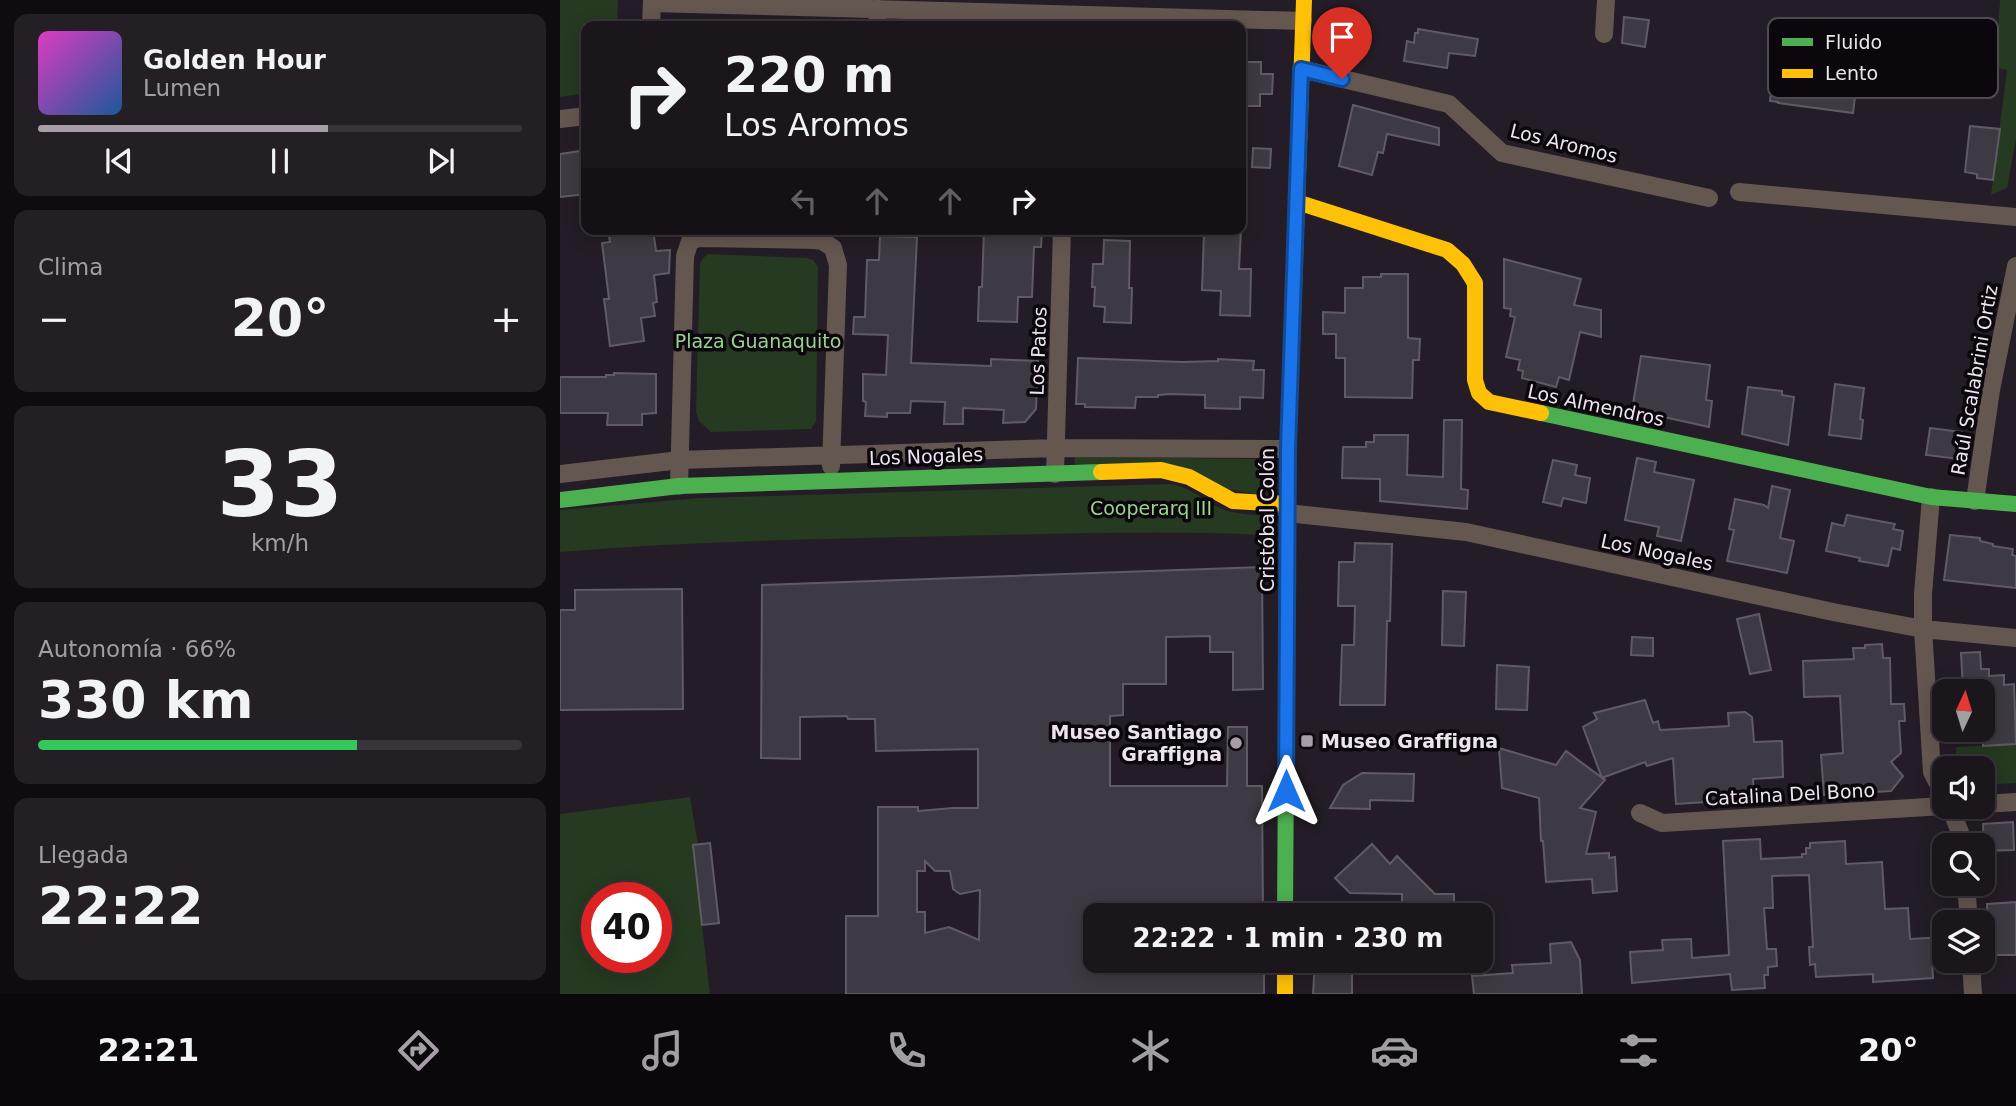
<!DOCTYPE html>
<html lang="es">
<head>
<meta charset="utf-8">
<style>
	:root { --surface:#1b151c; --page:#241e25; --text:#f1f3f6; --muted:#a09fa3; --line:#39343b; --accent:#a79ea9 }
	body { margin:0; font-family:"DejaVu Sans",sans-serif; background:var(--page); color:var(--text); height:100vh; display:flex; flex-direction:column; font-size:26px; white-space:nowrap }
	* { box-sizing:border-box; margin:0 }
	p { font-size:23px; color:var(--muted) }
	.icon { flex:none; width:38px; height:38px; fill:none; stroke:currentColor; stroke-width:2; stroke-linecap:round; stroke-linejoin:round }
	.map { position:relative; flex:1; overflow:hidden }
	.details { display:flex; flex-direction:column; gap:14px; padding:14px; background:#0f0c0f; width:560px }
	.details>* { flex:none }
	.top-card { position:absolute; left:21px; top:21px; width:665px; height:214px; border-radius:14px; box-shadow:0 4px 18px #0003,0 0 0 2px var(--line); background:#1b151c; color:var(--text); overflow:hidden }
	.needle { width:46px; rotate:4deg }
	.tools { position:absolute; left:1372px; top:679px; display:grid; gap:14px }
	.tools a { display:grid; place-items:center; width:63px; height:63px; border-radius:14px; background:var(--surface); box-shadow:0 4px 18px #0003,0 0 0 2px var(--line); font-size:35px }
	.speed { position:absolute; left:21px; top:882px; display:flex; gap:14px; font-size:35px; font-weight:700; text-align:center }
	.speed>* { display:grid; place-content:center; width:91px; height:91px; border-radius:50%; background:var(--surface); box-shadow:0 4px 18px #0003,0 0 0 2px var(--line); line-height:1 }
	.speed .limit { border:10px solid #d22; background:#fff; color:#111 }
	.pin { position:absolute; display:grid; place-items:center; width:60px; height:60px; color:#fff; margin:-72px -30px; border-radius:50% 50% 50% 0; rotate:-45deg; box-shadow:0 0 7px #0007 }
	.pin .icon { rotate:45deg }
	.me { position:absolute; width:77px; margin:-38px; rotate:0deg; stroke-linejoin:round; filter:drop-shadow(0 0 5px #0008) }
	.turn { display:flex; align-items:center; gap:24px; height:147px; padding:0 28px; font-size:32px }
	.turn .icon { width:91px; height:91px; stroke-width:2.5 }
	.turn b { display:block; font-size:49px; line-height:60px }
	.lanes { display:flex; align-items:center; height:66px; padding:0 28px; background:#0003; justify-content:center; gap:35px; direction:ltr }
	.lanes .off { opacity:.35 }
	.big { font-size:52px; font-weight:600; line-height:1.1 }
	.details .card { flex:1; display:flex; flex-direction:column; justify-content:center; gap:10px; min-width:0; padding:0 24px; border-radius:14px; background:var(--page) }
	.details .dial { align-items:center; gap:0 }
	.dial b { font-size:91px; line-height:1 }
	.song { display:flex; align-items:center; gap:21px }
	.cover { width:84px; height:84px; border-radius:10px; background:linear-gradient(135deg,hsl(310 70% 55%),hsl(210 70% 35%)) }
	.played { height:7px; border-radius:4px; background:linear-gradient(90deg,var(--accent) 60%,var(--line) 60%) }
	.keys { display:flex; justify-content:space-around; direction:ltr }
	.heat { display:flex; justify-content:space-between; align-items:center; font-size:38px; direction:ltr }
	.charge { height:10px; border-radius:5px; background:linear-gradient(90deg,#34c759 66%,var(--line) 0) }
	.trip { position:absolute; left:523px; top:903px; width:410px; height:70px; border-radius:14px; background:var(--surface); box-shadow:0 4px 18px #0003,0 0 0 2px var(--line); font-weight:600; line-height:70px; text-align:center }
	.tabs { display:flex; height:112px; justify-content:space-around; align-items:center; background:#0b080b; color:var(--muted) }
	.tabs .icon { width:49px; height:49px }
	.tabs .current { color:var(--accent) }
	.tabs b { font-size:32px; color:var(--text) }
	main { display:flex; flex:1; min-height:0 }
	.map>svg:first-child { display:block }
	.green { fill:#253a21; fill-rule:evenodd }
	.building { fill:#3e3a43; stroke:#5f5b64; stroke-width:2; fill-rule:evenodd }
	.lines { fill:none; stroke-linecap:round; stroke-linejoin:round }
	.street { stroke:#645750; stroke-width:18 }
	.fast { stroke:#4caf50; stroke-width:16 }
	.slow { stroke:#ffc107; stroke-width:16 }
	.route-casing { stroke:#114b97; stroke-width:18 }
	.route { stroke:#1a73e8; stroke-width:12 }
	.poi-dot { fill:#a79ea9; stroke:#0c060d; stroke-width:2.5 }
	.labels { text-anchor:middle; stroke-width:7; stroke-linejoin:round; paint-order:stroke }
	.street-label { font-size:19px; fill:#ede4ef; stroke:#0c060d }
	.park-label { font-size:19px; fill:#9ad48f; stroke:#0c060d }
	.poi-label { font-size:19px; font-weight:bold; fill:#ede4ef; stroke:#0c060d; text-anchor:end }
	.key { fill:#0c060d; stroke:#504951; stroke-width:2 }
	.key-label { font-size:19px; fill:#ede4ef }
</style>
</head>
<body>
<main>
<section class="details">
<div class="card">
<div class="song"><i class="cover"></i><div><b>Golden Hour</b><p>Lumen</p></div></div>
<div class="played"></div>
<div class="keys"><svg class="icon" aria-label="previous" viewBox="0 0 24 24"><path d="M18 5L8 12l10 7zM5 5v14"/></svg><svg class="icon" aria-label="pause" viewBox="0 0 24 24"><path d="M8 5v14M16 5v14"/></svg><svg class="icon" aria-label="next" viewBox="0 0 24 24"><path d="M6 5l10 7-10 7zM19 5v14"/></svg></div>
</div>
<div class="card"><p>Clima</p>
<div class="heat"><a>−</a><b class="big">20°</b><a>+</a></div>
</div>
<div class="card dial"><b>33</b><p>km/h</p></div>
<div class="card"><p>Autonomía · 66%</p><b class="big">330 km</b><div class="charge"></div></div>
<div class="card"><p>Llegada</p><b class="big">22:22</b></div>
</section>
<div class="map">
<svg width="1456" height="994" viewBox="0 0 1456 994">
	<rect width="100%" height="100%" fill="#241c26"/>
	<path class="green" d="M0,0h58l-1,26h-31v67l-26,4z
		M1440,0h16v139l-9,49 -16,7 16,-125 -11,-2z
		M148,254l99,4 6,2 5,7 -2,154 -5,8 -100,3 -12,-11 -3,-9 4,-148 2,-5z
		M516,457l184,2 2,2v34l-187,-31 -1,-4z
		M611,484c16,3 27,11 41,20 16,9 32,11 50,11l1,20c-103,-5 -206,-1 -309,1 -132,3 -263,5 -394,16v-42l140,-12z
		M1456,744v39l-33,2v-17h-26l-1,-21z
		M130,797l8,48 -5,1 17,148h-150v-180zM37,898h59v59h-59z"/>
	<path class="building" d="M1064,17l25,3 -4,27 -23,-4z
		M858,29l60,10 -3,17 -26,-3 -2,15 -43,-7 3,-20 7,2 1,-10h3z
		M681,62h20v12h12l-1,20h-12v12h-19z
		M1214,70l60,7 -1,7 23,4 -3,25 -75,-10v-1l-8,-1z
		M793,105l86,23v17l-52,-11 -4,19 -5,-1 -6,23 -33,-9z
		M1410,126l30,3 -7,51 -16,-2v-4l-12,-2z
		M693,148l18,1 -1,19 -18,-1z
		M20,151l2,13 4,-1v31l-26,3v-43z
		M48,229h45l3,22 14,-1 -1,23 -15,2 3,27 -4,1 2,13 -14,2 3,23 -34,5 -6,-47h5l-7,-56 8,-1z
		M424,229l58,1 -1,17h-7l-2,50h-14l-1,25 -39,-1 1,-34h3z
		M649,229h32l-2,40h12l-1,47 -30,-1 1,-24 -19,-1 2,-58h5z
		M320,236l37,1 -6,126 80,3v-7l47,2 -2,48 -11,13 -22,1 1,-13 -41,-2v16h-19l1,-22 -34,-1 -1,12h-23v4l-22,-1 1,-14 -3,-1v-27l23,1 2,-40 -35,-1 1,-17h11l2,-57h12z
		M544,240l26,1 -1,47h3l-1,35 -27,-1 1,-15 -11,-1 1,-19h-3l1,-23h10z
		M944,259l77,20 -7,26 27,5v27l-21,-5 -11,48 -10,-3 -3,10 -34,-9 1,-7 -5,-1 2,-10 -14,-3 9,-40 -5,-1 1,-7 -7,-1z
		M821,274h27v64l12,1 -1,21h-6l-1,38 -67,-1v-39h-9v-24h-13v-22l22,1v-25h18v-11h18z
		M1081,356l69,9 -4,35 6,1 -3,26 -77,-17z
		M518,358l104,4 36,-1v-2l36,2 -1,9h11l-1,28 -23,-1v12l-35,-1v-13l-35,-1 -12,1v2h-22l-1,11 -50,-1v-3h-9z
		M54,373l42,1v39l-14,1v11h-35l1,-12h-48v-36h46v-2h8z
		M1275,384l29,4 -4,31 3,1 -2,19 -32,-4z
		M1188,387l34,4v4l12,2 -6,48 -46,-11z
		M884,420h18l-1,69 7,1 -1,19 -87,-8v-22l-38,-1 1,-31h23v-5h8v-7h34l-1,40 36,2z
		M1370,428l32,4 -3,27 -33,-4z
		M1077,458l19,4 -2,10 40,8 -13,61 -24,-5 2,-9 -34,-7z
		M993,460l24,5 -2,10 15,3 -4,25 -23,-5 -2,8 -18,-4z
		M1212,486l18,4 -10,48 14,3 -7,32 -60,-12 7,-31 -5,-1 6,-30 29,6 4,3z
		M1287,515l48,9 -2,5 10,2 -3,19 -8,-2 -4,18 -29,-5 1,-3 -34,-7 6,-28 12,3z
		M1390,535l30,3v3l13,3v2l20,3 -1,6 4,1v32l-72,-8z
		M795,543l37,1 -2,77h-3l-2,84h-45l2,-60h12l1,-39h-17l1,-44h15z
		M702,567l1,122 -30,1v-38h-23v-16l-44,1v47h-43v31l-13,1v70h117l1,-59h19v59h15l1,129h-167v46h168v33h-418v-78h32v-109h40v4l35,-3h25v-59l-102,2 -1,-32h-27l-1,-3 -47,1v42l-39,-1 1,-173zM365,861l10,10h15l3,18 4,3 3,2 20,-4 -1,50 -30,-13 -24,6v-21h-8v-41h8z
		M122,589l1,120 -123,1v-100h15v-20z
		M883,591l23,1 -2,54 -22,-1z
		M1199,614l12,56 -21,4 -13,-55z
		M1072,637l21,1v18l-22,-1z
		M1322,644l1,14h7l1,46h13l1,17h-6l2,32 -10,9 12,14 -12,15 -67,4 -3,-40 22,-2 -3,-57 -36,1 -1,-36 51,-2 -1,-11h12v-3z
		M1420,652l1,17h8v7l15,-1v10l10,-1 2,60 -33,2v-55h-20l-2,-38z
		M937,665l32,2 -2,43 -31,-1z
		M1085,700l8,23 5,-2 2,9 69,-4 -1,-13 17,-1 7,5 2,25 28,-1 1,36 -30,2 1,20 -78,5 -3,-46 -26,8 -2,-4 -43,16 -19,-51 14,-8 -3,-6z
		M939,748l57,17 10,-14 39,29 -25,28 16,4 -10,42 23,-1v5l6,-1 2,34 -24,2 -1,-14 -46,3 -3,-41h-2l-2,-43 -37,-10z
		M802,773l52,1 -1,27 -43,-1v9l-40,-1 13,-23z
		M1453,822l1,28 -30,1 -1,-27z
		M1200,839l1,20 41,-2v-3h4v-6h4v-5l35,-2 1,23 36,-2 3,47 23,-1 2,31 34,-2v25h-12l1,16 -60,4v-8l-57,3 -1,-13 -5,1 -1,-18h4l-4,-72 -37,1 1,32h-9l3,41h9l1,17 -9,1v8h-4l1,13 -33,2 -2,-16 -98,9 -2,-31 33,-2 -1,-10 29,-1 1,19 37,-3 -6,-114z
		M150,843l9,80 -17,2 -9,-80z
		M812,844l18,20 7,-8 38,38h19v21h-34v-5h-18v-16l-52,-1 -15,-15z
		M1456,902v53h-27l-2,-51z
		M1011,942l9,18 2,34h-108l-2,-18 41,-3 -1,-8 39,-2 -1,-19z
		M755,961h37v33h-39z"/>
	<g class="lines">
		<path class="street" d="M92,3l651,18
			M91,26l1,-26
			M317,26l1,-17
			M1044,34l2,-34
			M741,69l148,35 53,49 207,45
			M0,119l26,-3
			M1179,192l277,25
			M0,474l120,-14 376,-12 232,1
			M495,474l7,-245
			M119,486l6,-230 5,-15 9,-3 117,2 6,1 11,7 5,17 -7,201
			M1371,497l-8,97v35l9,143 12,23
			M1415,501l16,-111 25,-124
			M727,513l179,19 367,80 90,17 93,9
			M1423,804l33,-2
			M1390,807l13,33 1,5
			M1080,813l22,10 282,-17
			M1406,884l3,38
			M1411,961l2,33"/>
		<path class="fast" d="M981,413l390,84 85,7
			M0,500l119,-14 422,-14
			M725,915l3,-466 5,-133"/>
		<path class="slow" d="M737,202l150,48 16,14 12,19v97l4,13 10,9 52,11
			M733,316l11,-316
			M541,472l60,-2 28,7 44,24 54,3
			M725,961v33"/>
	</g>
	<g class="lines">
		<g class="route-casing">
			<path id="route" d="M726,791l2,-342 13,-380 41,10"/>
		</g>
		<use href="#route" class="route"/>
	</g>
	<g class="poi-dot">
		<rect x="740" y="734" width="14" height="14" rx="3.5"/>
		<circle cx="676" cy="743" r="7"/>
	</g>
	<g class="labels">
		<g class="street-label">
			<text transform="translate(1004 143) rotate(14)" y="7">Los Aromos</text>
			<text transform="translate(478 351) rotate(-88)" y="7">Los Patos</text>
			<text transform="translate(1414 380) rotate(-80)" y="7">Raúl Scalabrini Ortiz</text>
			<text transform="translate(1036 405) rotate(12)" y="7">Los Almendros</text>
			<text transform="translate(366 456) rotate(-2)" y="7">Los Nogales</text>
			<text transform="translate(707 520) rotate(-90)" y="7">Cristóbal Colón</text>
			<text transform="translate(1097 552) rotate(12)" y="7">Los Nogales</text>
			<text transform="translate(1230 794) rotate(-3)" y="7">Catalina Del Bono</text>
		</g>
		<g class="park-label">
			<text x="198" y="348">Plaza Guanaquito</text>
			<text x="591" y="515">Cooperarq III</text>
		</g>
		<g class="poi-label">
			<text x="662" y="739">Museo Santiago<tspan x="662" dy="22">Graffigna</tspan></text>
			<text x="761" y="748" text-anchor="start">Museo Graffigna</text>
		</g>
	</g>
	<rect x="1208" y="18" width="230" height="80" rx="10" class="key"/>
	<rect x="1222" y="38" width="31" height="8" fill="#4caf50"/>
	<rect x="1222" y="69" width="31" height="9" fill="#ffc107"/>
	<g class="key-label">
		<text x="1265" y="49">Fluido</text>
		<text x="1265" y="80">Lento</text>
	</g>
</svg>
<div class="tools">
<a><svg class="needle" viewBox="-14 -14 28 28"><path d="M0-13l5 13h-10z" fill="#e53935"/><path d="M0 13l5-13h-10z" fill="#a09fa3"/></svg></a>
<a><svg class="icon" aria-label="sound" viewBox="0 0 24 24"><path d="M4 9h4l5-4v14l-5-4H4zM17 9q2 3 0 6"/></svg></a>
<a><svg class="icon" aria-label="search" viewBox="0 0 24 24"><circle cx="10" cy="10" r="6"/><path d="M15 15l6 6"/></svg></a>
<a><svg class="icon" aria-label="layers" viewBox="0 0 24 24"><path d="M12 4l9 5-9 5-9-5zM3 14l9 5 9-5"/></svg></a>
</div>
<div class="speed"><div class="limit">40</div></div>
<div class="pin" style="left:782px;top:79px;background:#d93025"><svg class="icon" aria-label="arrive" viewBox="0 0 24 24"><path d="M6 21V4h12l-3 4 3 4H6"/></svg></div>
<svg class="me" style="left:726px;top:791px" viewBox="-20 -20 40 40"><path d="M0-17L14 15 0 8-14 15z" fill="#1a73e8" stroke="#fff" stroke-width="4"/></svg>
<div class="trip">22:22 · 1 min · 230 m</div>
<div class="top-card">
<div class="turn"><svg class="icon" aria-label="right" viewBox="0 0 24 24"><path d="M7 20v-9h11M14 6l5 5-5 5"/></svg><div><b>220 m</b>Los Aromos</div></div>
<div class="lanes"><svg class="icon off" aria-label="left" viewBox="0 0 24 24"><path d="M17 20v-9H6M10 6l-5 5 5 5"/></svg><svg class="icon off" aria-label="ahead" viewBox="0 0 24 24"><path d="M12 20V5M6 11l6-6 6 6"/></svg><svg class="icon off" aria-label="ahead" viewBox="0 0 24 24"><path d="M12 20V5M6 11l6-6 6 6"/></svg><svg class="icon" aria-label="right" viewBox="0 0 24 24"><path d="M7 20v-9h11M14 6l5 5-5 5"/></svg></div>
</div>
</div>
</main>
<nav class="tabs">
<b>22:21</b>
<svg class="icon current" aria-label="directions" viewBox="0 0 24 24"><path d="M12 3l9 9-9 9-9-9zM9 14v-3h6M13 9l2 2-2 2"/></svg>
<svg class="icon" aria-label="music" viewBox="0 0 24 24"><path d="M9 18V5l10-2v13"/><circle cx="6" cy="18" r="3"/><circle cx="16" cy="16" r="3"/></svg>
<svg class="icon" aria-label="phone" viewBox="0 0 24 24"><path d="M5 4h4l2 5-3 2q2 4 5 5l2-3 5 2v4C11 20 4 13 5 4z"/></svg>
<svg class="icon" aria-label="climate" viewBox="0 0 24 24"><path d="M12 3v18M4 7l16 10M4 17L20 7"/></svg>
<svg class="icon" aria-label="car" viewBox="0 0 24 24"><path d="M5 17H2v-5l4-1 3-4h7l3 4 3 1v5h-3M9 17h6M6 11h13"/><circle cx="7" cy="17" r="2"/><circle cx="17" cy="17" r="2"/></svg>
<svg class="icon" aria-label="filters" viewBox="0 0 24 24"><path d="M4 7h16M4 17h16"/><circle cx="9" cy="7" r="2"/><circle cx="15" cy="17" r="2"/></svg>
<b>20°</b>
</nav>
</body>
</html>
